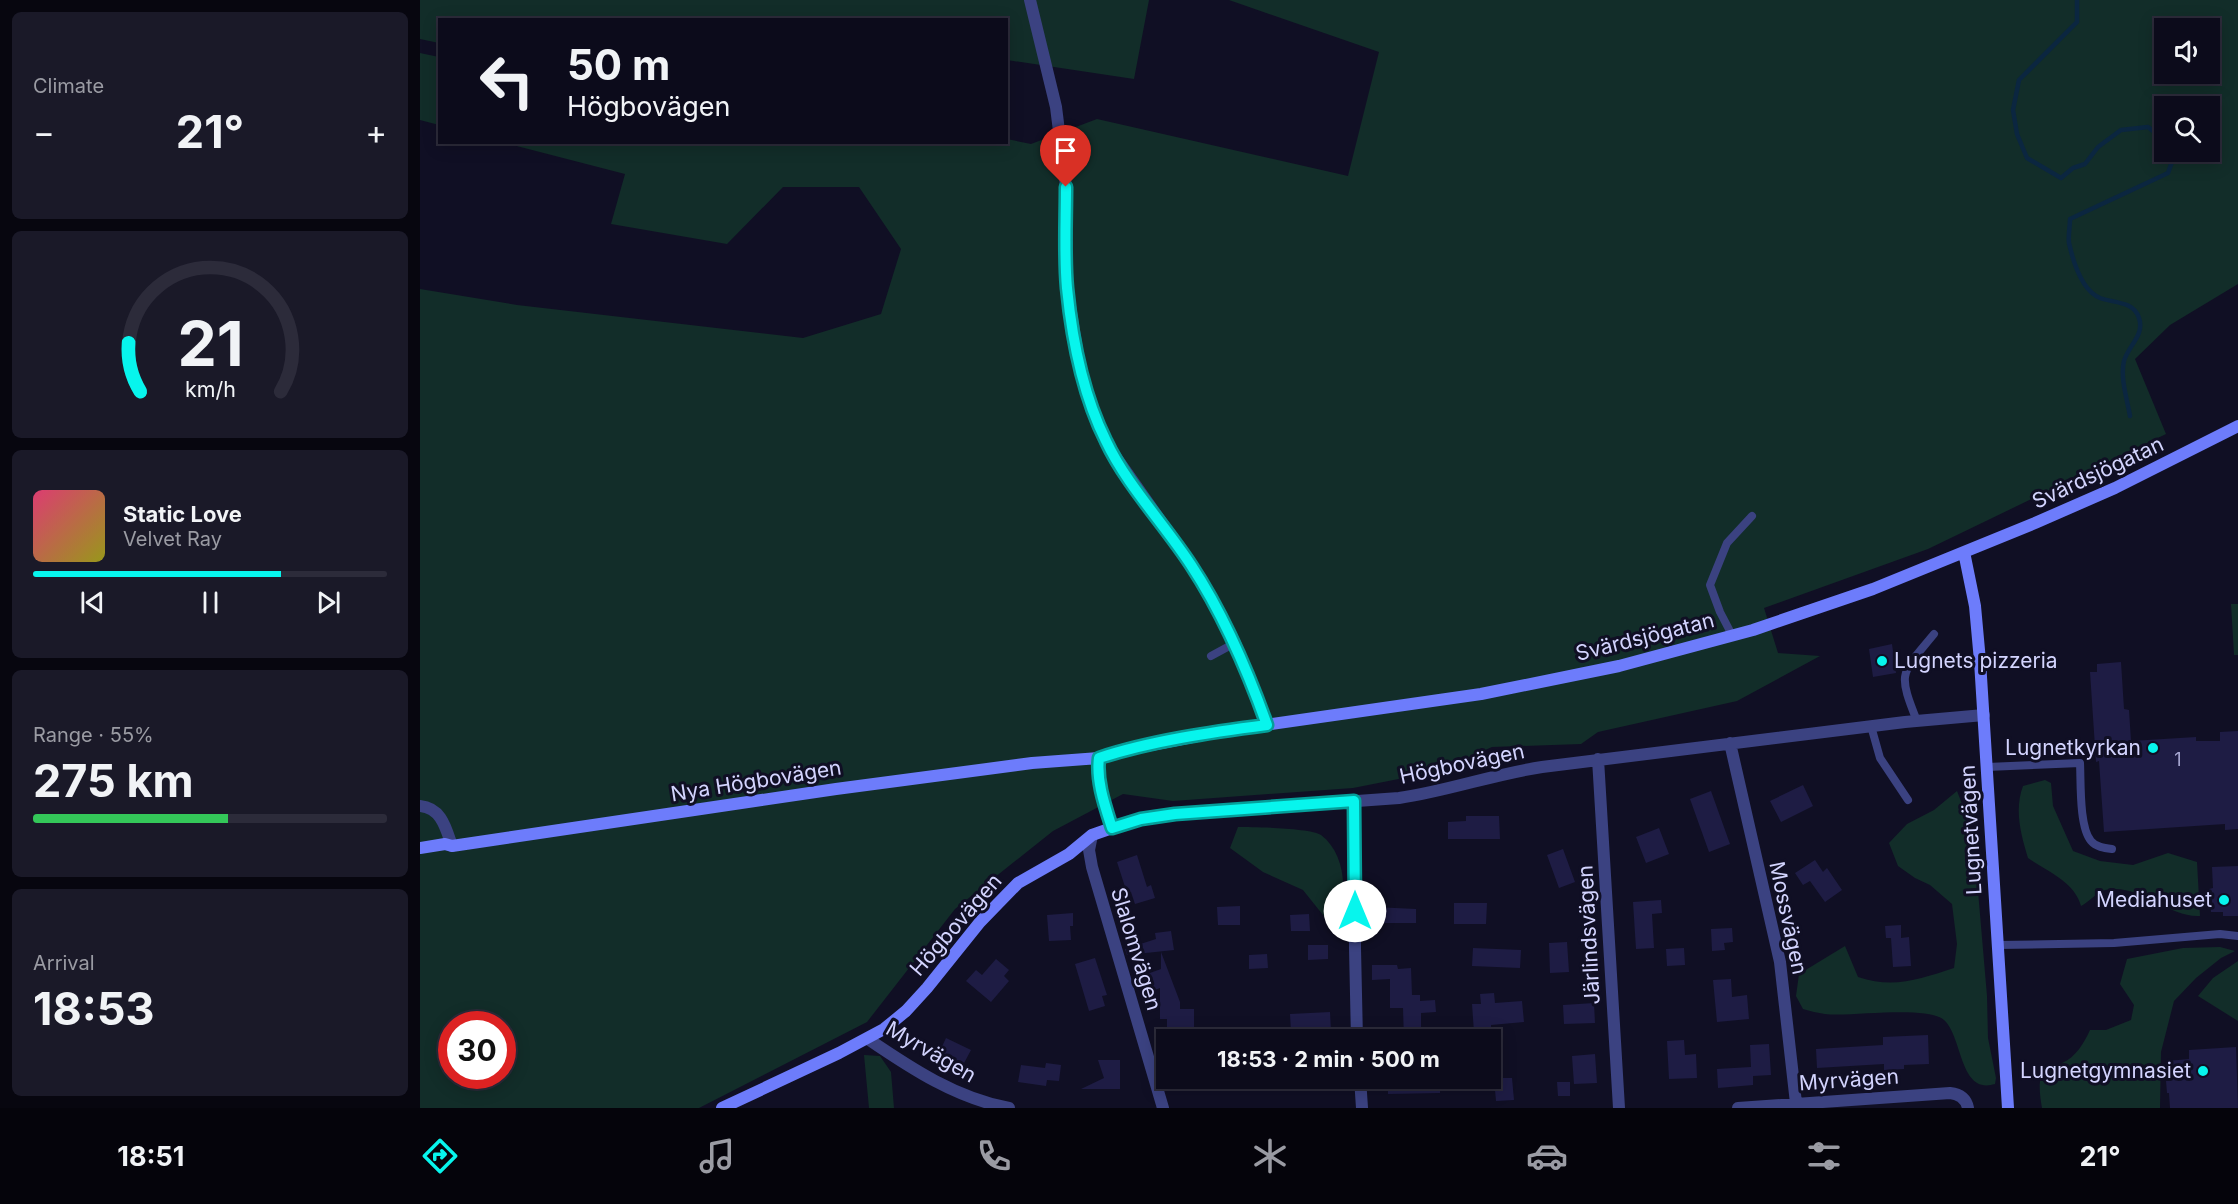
<!DOCTYPE html>
<html lang="en">
<head>
<meta charset="utf-8">
<style>
	:root { --surface:#0c0b1b; --page:#1a1928; --text:#f1f3f6; --muted:#9a9ba3; --line:#2c2b3a; --accent:#07f5ed }
	body { margin:0; font-family:Inter,sans-serif; background:var(--page); color:var(--text); height:100vh; display:flex; flex-direction:column; font-size:22px; white-space:nowrap }
	* { box-sizing:border-box; margin:0 }
	p { font-size:20px; color:var(--muted) }
	.icon { flex:none; width:33px; height:33px; fill:none; stroke:currentColor; stroke-width:2; stroke-linecap:round; stroke-linejoin:round }
	.map { position:relative; flex:1; overflow:hidden }
	.side { display:flex; flex-direction:column; gap:12px; padding:12px; background:#07060f; width:420px }
	.side>* { flex:none }
	.hud { position:absolute; left:18px; top:18px; width:570px; height:126px; border-radius:0px; box-shadow:0 3px 15px #0003,0 0 0 2px var(--line); background:#0c0b1b; color:var(--text); overflow:hidden }
	.tools { position:absolute; left:1734px; top:18px; display:grid; gap:12px }
	.tools a { display:grid; place-items:center; width:66px; height:66px; border-radius:0px; background:var(--surface); box-shadow:0 3px 15px #0003,0 0 0 2px var(--line); font-size:30px }
	.speed { position:absolute; left:18px; top:1011px; display:flex; gap:12px; font-size:30px; font-weight:700; text-align:center }
	.speed>* { display:grid; place-content:center; width:78px; height:78px; border-radius:50%; background:var(--surface); box-shadow:0 3px 15px #0003,0 0 0 2px var(--line); line-height:1 }
	.speed .limit { border:9px solid #d22; background:#fff; color:#111 }
	.pin { position:absolute; display:grid; place-items:center; width:51px; height:51px; color:#fff; margin:-62px -26px; border-radius:50% 50% 50% 0; rotate:-45deg; box-shadow:0 0 6px #0007 }
	.pin .icon { rotate:45deg }
	.me { position:absolute; width:66px; margin:-33px; rotate:0deg; stroke-linejoin:round; filter:drop-shadow(0 0 4px #0008) }
	.turn { display:flex; align-items:center; gap:21px; height:126px; padding:0 30px; font-size:27px }
	.turn .icon { width:78px; height:78px; stroke-width:2.5 }
	.turn b { display:block; font-size:42px; line-height:51px }
	.big { font-size:45px; font-weight:700; line-height:1.1 }
	.side .card { flex:1; display:flex; flex-direction:column; justify-content:center; gap:9px; min-width:0; padding:0 21px; border-radius:9px; background:var(--page) }
	.side .dial { align-items:center; gap:0 }
	.dial svg { height:156px; overflow:visible; fill:none; stroke:var(--line); stroke-width:7; stroke-linecap:round; text-anchor:middle }
	.dial text { fill:var(--text); stroke:none }
	.song { display:flex; align-items:center; gap:18px }
	.cover { width:72px; height:72px; border-radius:9px; background:linear-gradient(135deg,hsl(340 70% 55%),hsl(60 70% 35%)) }
	.played { height:6px; border-radius:3px; background:linear-gradient(90deg,var(--accent) 70%,var(--line) 70%) }
	.keys { display:flex; justify-content:space-around; direction:ltr }
	.heat { display:flex; justify-content:space-between; align-items:center; font-size:33px; direction:ltr }
	.charge { height:9px; border-radius:4px; background:linear-gradient(90deg,#34c759 55%,var(--line) 0) }
	.trip { position:absolute; left:736px; top:1029px; width:345px; height:60px; border-radius:0px; background:var(--surface); box-shadow:0 3px 15px #0003,0 0 0 2px var(--line); font-weight:700; line-height:60px; text-align:center }
	.tab-bar { display:flex; height:96px; justify-content:space-around; align-items:center; background:#05040b; color:var(--muted) }
	.tab-bar .icon { width:42px; height:42px }
	.tab-bar .selected { color:var(--accent) }
	.tab-bar b { font-size:27px; color:var(--text) }
	main { display:flex; flex:1; min-height:0 }
	.map>svg:first-child { display:block }
	.green { fill:#122d29; fill-rule:evenodd }
	.lines { fill:none; stroke-linecap:round; stroke-linejoin:round }
	.stream { stroke:#0b2640; stroke-width:4.5 }
	.building { fill:#1e1c44 }
	.lane { stroke:#3b4281; stroke-width:8 }
	.street { stroke:#3b4281; stroke-width:12 }
	.secondary { stroke:#6d7cfb; stroke-width:12 }
	.route-casing { stroke:#059f9a; stroke-width:15 }
	.route { stroke:#07f5ed; stroke-width:10 }
	.poi-dot { fill:#07f5ed; stroke:#100f24; stroke-width:2 }
	.labels { text-anchor:middle; stroke-width:6; stroke-linejoin:round; paint-order:stroke }
	.number-label { font-size:18px; fill:#a6a6d0 }
	.street-label { font-size:21px; fill:#d3d4fe; stroke:#100f24 }
	.poi-label { font-size:21px; fill:#d3d4fe; stroke:#100f24; text-anchor:end }
</style>
</head>
<body>
<main>
<section class="side">
<div class="card"><p>Climate</p>
<div class="heat"><a>−</a><b class="big">21°</b><a>+</a></div>
</div>
<div class="card dial"><svg viewBox="0 0 100 80">
<path d="M14 69A42 42 0 1 1 86 69"/>
<path d="M14 69A42 42 0 0 1 8 44" stroke="#07f5ed"/>
<text x="50" y="56" font-size="32" font-weight="700">21</text>
<text x="50" y="72" font-size="11">km/h</text>
</svg></div>
<div class="card">
<div class="song"><i class="cover"></i><div><b>Static Love</b><p>Velvet Ray</p></div></div>
<div class="played"></div>
<div class="keys"><svg class="icon" aria-label="previous" viewBox="0 0 24 24"><path d="M18 5L8 12l10 7zM5 5v14"/></svg><svg class="icon" aria-label="pause" viewBox="0 0 24 24"><path d="M8 5v14M16 5v14"/></svg><svg class="icon" aria-label="next" viewBox="0 0 24 24"><path d="M6 5l10 7-10 7zM19 5v14"/></svg></div>
</div>
<div class="card"><p>Range · 55%</p><b class="big">275 km</b><div class="charge"></div></div>
<div class="card"><p>Arrival</p><b class="big">18:53</b></div>
</section>
<div class="map">
<svg width="1818" height="1108" viewBox="0 0 1818 1108">
	<rect width="100%" height="100%" fill="#100f24"/>
	<path class="green" d="M0,0h729l-15,79 -127,-19 -1,-40h-260l-19,-3 -1,3h-286l-1,23 -19,-4z
		M809,0h1009v284l-68,41 -35,34 31,75 -238,115 -164,59 14,45 42,3 -83,45 -139,31 -17,12 -89,3 -58,25 -81,16 -180,13 -50,-7 -70,37 -98,78 -88,113 -168,86h-279v-819l97,16 286,33 78,-24 20,-65 -42,-62h-76l-56,57 -116,-20 14,-50 -120,-31 501,-1 1,-3 24,5 66,-25 251,57 31,-124zM1744,28h46v46h-46zM1744,106h46v46h-46zM32,1024h50v52h-50z
		M0,53l19,4v68l-19,-5z
		M1811,604h7v51h-4z
		M1625,780l6,3 2,23 20,45 27,10 33,4 35,-12 29,9 3,54c-32,2 -59,-33 -95,-26 -8,2 -16,12 -24,16 -6,-24 -34,-35 -53,-48 -7,-23 -14,-48 -5,-72z
		M1537,791l14,36 4,29 12,140 1,42 8,40 -1,6c-36,11 -32,-47 -51,-64 -17,-15 -93,-3 -119,-6 -7,-1 -15,-3 -22,-5l-7,-13 3,-22 46,-28 13,31c36,12 62,2 96,-9l3,-24 -5,-40 -22,-19 -15,-7 -17,-12 -9,-23 18,-19 27,-14z
		M818,827c16,0 72,1 83,8 16,12 23,34 22,54 0,12 3,25 -4,36h-8l-28,-35 -40,-18 -33,-24z
		M1800,947l15,4 -14,7 -25,20 -22,23 -13,51 -1,56h-118c-2,-12 -6,-34 6,-41 5,-2 10,-2 14,-4 14,-6 22,-20 28,-33h16l25,-10 3,-15 -14,-21 7,-25 56,-11z
		M1818,961v60l-40,-25 15,-18z
		M444,1055l16,1 11,16 3,36h-25z"/>
	<g class="lines">
		<path class="stream" d="M1657,0v22l-58,58 -6,30 4,24 10,24 34,20 12,-10 12,-4 13,-17 23,-17 27,-3 16,13
			M1710,416c-3,-17 -10,-39 -6,-55 4,-15 21,-26 15,-43 -5,-17 -26,-15 -39,-20 -19,-8 -27,-37 -31,-55 -1,-8 1,-16 1,-24l98,-46 6,-17 -2,-4"/>
	</g>
	<path class="building" d="M1472,644l4,29 -23,4 -4,-28z
		M1701,662l3,47 5,1 2,31 65,-4v4h24v-9l18,-1v98l-13,1v-6l-121,8 -5,-71 -3,1 -6,-90h7v-8z
		M1383,785l10,21 -32,16 -11,-21z
		M1291,791l19,53 -21,8 -19,-53z
		M1046,816h33l1,23h-52v-17l18,-1z
		M1239,828l10,26 -23,9 -10,-26z
		M1143,849l12,33 -16,6 -12,-33z
		M717,855l10,32 4,-2 4,13 -20,6 -4,-12 -4,1 -10,-31z
		M1395,860l8,12 4,-4 15,22 -17,12 -15,-21 -7,4 -8,-12z
		M1818,866v50h-15v-4h-12l-2,-23 4,-1 -1,-21z
		M1241,900l1,13 -10,1 2,34 -18,1 -3,-47z
		M1034,903h33l-1,21h-32z
		M820,906v19h-22l-1,-18z
		M954,907l42,2v14h-43z
		M653,913v13h-3l1,14 -22,1 -2,-26z
		M889,914l1,17h-19l-1,-16z
		M1481,925v13l8,-1 2,29 -18,1 -2,-29h-5l-1,-12z
		M1312,928l1,14 -9,1 1,7 -13,1 -1,-22z
		M751,931l3,19 -47,5 -2,-6 31,-10 -1,-6z
		M1147,942l2,30 -19,1 -1,-30z
		M888,945h20v14l-20,1z
		M1053,948l48,2 -1,18 -48,-2z
		M1264,948l1,17 -18,1 -1,-17z
		M741,952l19,50v7h14v20l-27,-1v-9h-7v-31l-18,7 -6,-17 25,-9z
		M847,954l1,14 -19,1v-14z
		M675,958l12,37 -5,1 3,10 -16,5 -14,-47z
		M576,959l13,11 -5,6 5,5 -18,21 -25,-21 10,-11 6,5z
		M952,965h25l1,4 13,-1 1,27h8v6l15,-1 1,12 -15,1v27h-17l-1,-32h-13v-29l-18,1z
		M1311,979l1,18 15,-2 2,24 -32,3 -4,-42z
		M1074,993l1,10 27,-2 2,21 -33,3v5l-17,2 -2,-28h9l-1,-10z
		M1174,1003l1,20 -31,1 -1,-19z
		M910,1012l1,19 -40,1 -1,-18z
		M1508,1035l1,29 -25,1v4l-20,1v-6l-67,4 -1,-19 67,-4v-8z
		M526,1038l25,12 -8,15 -24,-12z
		M1264,1040l1,15 11,-1 1,24 -28,1 -2,-38z
		M1349,1044l2,31 -18,1v9l-35,3 -1,-19 34,-2 -1,-22z
		M1816,1047l2,61h-68l-1,-15h-2l-1,-12h3l-2,-20 22,-2v-9z
		M1175,1054l2,29 -23,1 -2,-28z
		M678,1060h22v29h-39l23,-11z
		M626,1063l15,2 -2,16 -12,-1 -1,6 -28,-4 3,-17 24,3z
		M968,1078h52v15l-52,1z
		M1046,1078h46l2,22 -18,1 -1,-11 -28,1z
		M1137,1082h13v14h-12z"/>
	<g class="lines">
		<path class="lane" d="M1312,635l-12,-23 -10,-27 17,-42 25,-27
			M791,656l24,-13
			M1497,721c-20,-50 -16,-47 17,-87
			M1451,726l9,32 28,42
			M1567,767l93,-4c1,19 -1,64 11,78 5,6 13,7 21,8
			M1578,945l116,-2 106,-9 18,2"/>
		<path class="street" d="M610,0l26,107 10,80 1,100 12,75 11,41 16,40 85,121 32,56 12,23 32,82
			M1310,743l50,219 16,141
			M1178,759l21,349
			M935,801v147l2,92
			M0,806c22,2 26,23 32,40
			M692,828l29,-9 34,-5 224,-16c49,-7 95,-24 143,-31l363,-45 79,-7
			M672,835l-3,15 3,17 71,241
			M448,1039c44,30 88,59 141,69
			M940,1078l2,30
			M1318,1108l212,-15c9,1 16,5 18,15"/>
		<path class="secondary" d="M1544,552l11,54 5,55 28,447
			M0,848l25,-4 7,2 384,-57 196,-26 67,-5 26,-8 98,-19 258,-37 138,-28 134,-36 120,-41 162,-66 80,-35 123,-62
			M302,1108l117,-55 45,-24 22,-18 21,-23 53,-66 38,-39 51,-29 23,-19 20,-7c-7,-22 -16,-47 -13,-70"/>
	</g>
	<g class="lines">
		<g class="route-casing">
			<path id="route" d="M646,187c0,33 -2,68 1,101 5,51 16,107 39,153 20,43 59,84 85,124 33,50 56,104 76,160 -54,7 -117,16 -168,33 -3,23 6,48 13,70l29,-9 34,-5 179,-13 1,110"/>
		</g>
		<use href="#route" class="route"/>
	</g>
	<g class="poi-dot">
		<circle cx="1462" cy="661" r="6"/>
		<circle cx="1733" cy="748" r="6"/>
		<circle cx="1804" cy="900" r="6"/>
		<circle cx="1783" cy="1071" r="6"/>
	</g>
	<g class="labels">
		<g class="number-label">
			<text x="1758" y="766">1</text>
		</g>
		<g class="street-label">
			<text transform="translate(1678 473) rotate(-25)" y="7">Svärdsjögatan</text>
			<text transform="translate(1225 637) rotate(-14)" y="7">Svärdsjögatan</text>
			<text transform="translate(1042 764) rotate(-12)" y="7">Högbovägen</text>
			<text transform="translate(336 781) rotate(-9)" y="7">Nya Högbovägen</text>
			<text transform="translate(1551 830) rotate(-93)" y="7">Lugnetvägen</text>
			<text transform="translate(1368 918) rotate(78)" y="7">Mossvägen</text>
			<text transform="translate(536 925) rotate(-49)" y="7">Högbovägen</text>
			<text transform="translate(1169 935) rotate(-93)" y="7">Järlindsvägen</text>
			<text transform="translate(716 949) rotate(73)" y="7">Slalomvägen</text>
			<text transform="translate(511 1052) rotate(30)" y="7">Myrvägen</text>
			<text transform="translate(1429 1080) rotate(-4)" y="7">Myrvägen</text>
		</g>
		<g class="poi-label">
			<text x="1474" y="668" text-anchor="start">Lugnets pizzeria</text>
			<text x="1721" y="755">Lugnetkyrkan</text>
			<text x="1792" y="907">Mediahuset</text>
			<text x="1771" y="1078">Lugnetgymnasiet</text>
		</g>
	</g>
</svg>
<div class="tools">
<a><svg class="icon" aria-label="sound" viewBox="0 0 24 24"><path d="M4 9h4l5-4v14l-5-4H4zM17 9q2 3 0 6"/></svg></a>
<a><svg class="icon" aria-label="search" viewBox="0 0 24 24"><circle cx="10" cy="10" r="6"/><path d="M15 15l6 6"/></svg></a>
</div>
<div class="speed"><div class="limit">30</div></div>
<div class="pin" style="left:646px;top:187px;background:#d93025"><svg class="icon" aria-label="arrive" viewBox="0 0 24 24"><path d="M6 21V4h12l-3 4 3 4H6"/></svg></div>
<svg class="me" style="left:935px;top:911px" viewBox="-20 -20 40 40"><circle r="19" fill="#fff"/><path d="M0-13L10 11 0 6-10 11z" fill="#07f5ed"/></svg>
<div class="trip">18:53 · 2 min · 500 m</div>
<div class="hud">
<div class="turn"><svg class="icon" aria-label="left" viewBox="0 0 24 24"><path d="M17 20v-9H6M10 6l-5 5 5 5"/></svg><div><b>50 m</b>Högbovägen</div></div>
</div>
</div>
</main>
<nav class="tab-bar">
<b>18:51</b>
<svg class="icon selected" aria-label="directions" viewBox="0 0 24 24"><path d="M12 3l9 9-9 9-9-9zM9 14v-3h6M13 9l2 2-2 2"/></svg>
<svg class="icon" aria-label="music" viewBox="0 0 24 24"><path d="M9 18V5l10-2v13"/><circle cx="6" cy="18" r="3"/><circle cx="16" cy="16" r="3"/></svg>
<svg class="icon" aria-label="phone" viewBox="0 0 24 24"><path d="M5 4h4l2 5-3 2q2 4 5 5l2-3 5 2v4C11 20 4 13 5 4z"/></svg>
<svg class="icon" aria-label="climate" viewBox="0 0 24 24"><path d="M12 3v18M4 7l16 10M4 17L20 7"/></svg>
<svg class="icon" aria-label="car" viewBox="0 0 24 24"><path d="M5 17H2v-5l4-1 3-4h7l3 4 3 1v5h-3M9 17h6M6 11h13"/><circle cx="7" cy="17" r="2"/><circle cx="17" cy="17" r="2"/></svg>
<svg class="icon" aria-label="filters" viewBox="0 0 24 24"><path d="M4 7h16M4 17h16"/><circle cx="9" cy="7" r="2"/><circle cx="15" cy="17" r="2"/></svg>
<b>21°</b>
</nav>
</body>
</html>
